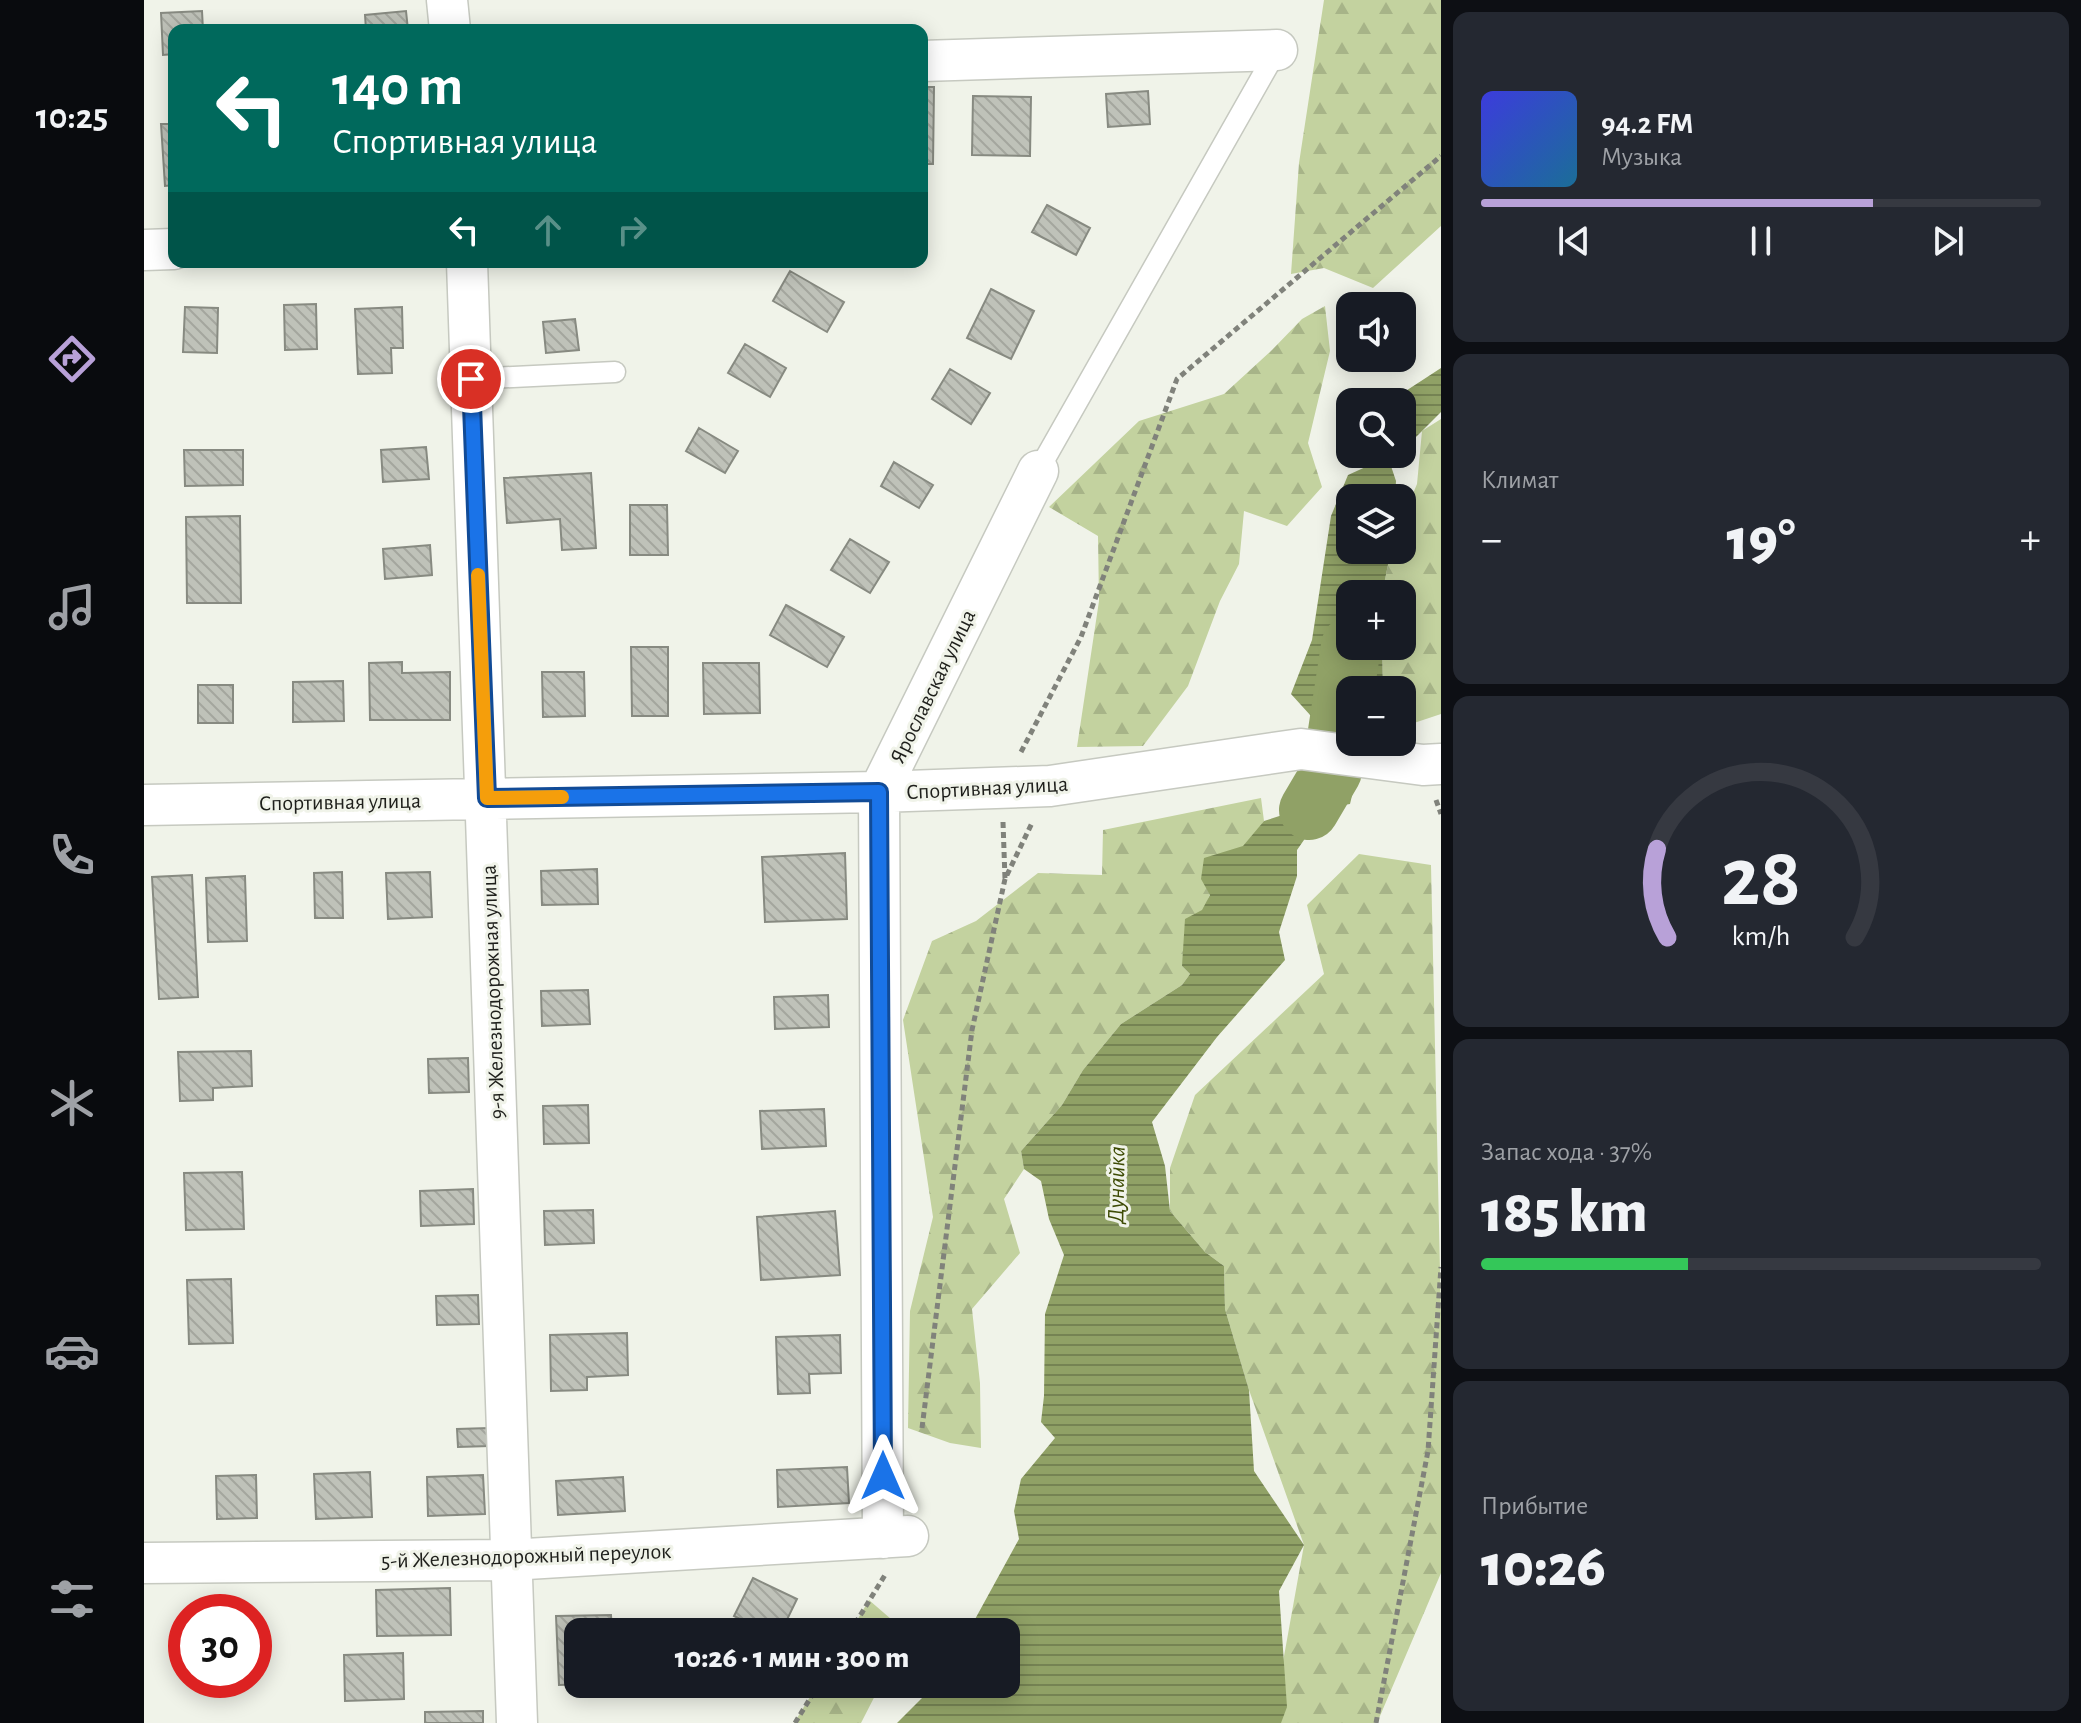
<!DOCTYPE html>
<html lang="ru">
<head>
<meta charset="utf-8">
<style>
	:root { --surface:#171b24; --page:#242831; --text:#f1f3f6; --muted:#9ea1a6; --line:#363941; --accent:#b8a1d8 }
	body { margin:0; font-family:"Alegreya Sans",sans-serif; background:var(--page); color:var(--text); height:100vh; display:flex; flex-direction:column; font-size:30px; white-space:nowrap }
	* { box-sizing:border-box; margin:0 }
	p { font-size:26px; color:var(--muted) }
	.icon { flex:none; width:44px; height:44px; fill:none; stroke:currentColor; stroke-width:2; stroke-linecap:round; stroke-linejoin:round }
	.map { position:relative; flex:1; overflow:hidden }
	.panel { display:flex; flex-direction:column; gap:12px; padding:12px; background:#0d0f14; width:640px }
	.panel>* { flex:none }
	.banner { position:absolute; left:24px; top:24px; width:760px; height:244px; border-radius:16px; box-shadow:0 4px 20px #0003; background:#00695c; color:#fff; overflow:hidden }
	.fabs { position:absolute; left:1192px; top:292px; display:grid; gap:16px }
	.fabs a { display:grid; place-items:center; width:80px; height:80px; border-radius:16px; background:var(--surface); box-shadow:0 4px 20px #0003; font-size:40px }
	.speed { position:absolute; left:24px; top:1594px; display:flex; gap:16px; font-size:40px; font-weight:700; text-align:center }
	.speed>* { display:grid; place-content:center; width:104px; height:104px; border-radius:50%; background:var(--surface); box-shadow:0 4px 20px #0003; line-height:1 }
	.speed .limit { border:12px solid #d22; background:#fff; color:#111 }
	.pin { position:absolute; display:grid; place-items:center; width:68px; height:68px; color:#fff; margin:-34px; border:4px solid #fff; border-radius:50%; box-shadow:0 2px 8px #0007 }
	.me { position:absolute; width:88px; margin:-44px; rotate:0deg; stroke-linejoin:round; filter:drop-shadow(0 0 6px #0008) }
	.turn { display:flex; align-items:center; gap:28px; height:168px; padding:0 32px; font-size:36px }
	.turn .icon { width:104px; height:104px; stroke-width:2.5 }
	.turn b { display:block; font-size:56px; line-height:68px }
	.lanes { display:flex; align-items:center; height:76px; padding:0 32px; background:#0003; justify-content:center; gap:40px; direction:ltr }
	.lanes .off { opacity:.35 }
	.big { font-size:60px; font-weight:800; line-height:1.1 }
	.panel .card { flex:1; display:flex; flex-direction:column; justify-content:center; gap:12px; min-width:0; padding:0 28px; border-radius:16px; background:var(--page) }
	.panel .dial { align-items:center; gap:0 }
	.dial svg { height:208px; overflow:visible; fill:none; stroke:var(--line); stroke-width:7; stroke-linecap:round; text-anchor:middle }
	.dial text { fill:var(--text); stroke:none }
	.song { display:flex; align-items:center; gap:24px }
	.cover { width:96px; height:96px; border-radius:12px; background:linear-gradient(135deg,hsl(240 70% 55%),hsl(200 70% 35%)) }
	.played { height:8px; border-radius:4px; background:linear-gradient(90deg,var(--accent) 70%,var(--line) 70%) }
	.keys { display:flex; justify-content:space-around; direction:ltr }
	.heat { display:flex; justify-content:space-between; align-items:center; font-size:44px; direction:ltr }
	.charge { height:12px; border-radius:6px; background:linear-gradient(90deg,#34c759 37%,var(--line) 0) }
	.trip { position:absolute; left:420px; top:1618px; width:456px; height:80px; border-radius:16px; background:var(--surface); box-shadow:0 4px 20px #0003; font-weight:800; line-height:80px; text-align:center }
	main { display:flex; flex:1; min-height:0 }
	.dock { display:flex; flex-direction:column; width:144px; justify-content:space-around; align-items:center; background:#090b0e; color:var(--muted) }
	.dock .icon { width:56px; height:56px }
	.dock .current { color:var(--accent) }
	.dock b { font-size:36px; color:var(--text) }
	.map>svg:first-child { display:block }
	.forest { fill:url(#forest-firs) }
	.water { fill:url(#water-rules) }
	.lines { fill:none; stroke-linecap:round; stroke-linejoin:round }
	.river { stroke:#90a166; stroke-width:60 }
	.building { fill:url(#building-back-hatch); stroke:#878a81; stroke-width:2 }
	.lane-casing { stroke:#c6c9c0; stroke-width:23 }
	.street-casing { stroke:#c6c9c0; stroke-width:43 }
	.path { stroke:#80827b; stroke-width:5; stroke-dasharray:6 4; stroke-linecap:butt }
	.lane { stroke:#fff; stroke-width:20 }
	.street { stroke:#fff; stroke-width:40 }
	.route-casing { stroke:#114b97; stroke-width:20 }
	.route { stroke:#1a73e8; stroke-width:14 }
	.slow { stroke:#f59e0b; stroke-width:14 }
	.labels { text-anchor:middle; stroke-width:6; stroke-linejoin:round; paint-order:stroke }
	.street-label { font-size:22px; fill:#1e1f1b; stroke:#f0f3e9 }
	.water-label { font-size:24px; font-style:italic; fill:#3d4b04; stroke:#f0f3e9 }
</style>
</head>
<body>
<main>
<nav class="dock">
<b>10:25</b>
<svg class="icon current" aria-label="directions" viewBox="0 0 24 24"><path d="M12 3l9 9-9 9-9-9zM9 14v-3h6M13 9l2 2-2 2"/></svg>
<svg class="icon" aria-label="music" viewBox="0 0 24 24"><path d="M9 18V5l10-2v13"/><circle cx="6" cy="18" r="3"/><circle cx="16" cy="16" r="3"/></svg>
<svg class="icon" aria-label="phone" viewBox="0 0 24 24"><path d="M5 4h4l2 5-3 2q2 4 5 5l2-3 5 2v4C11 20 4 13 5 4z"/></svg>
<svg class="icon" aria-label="climate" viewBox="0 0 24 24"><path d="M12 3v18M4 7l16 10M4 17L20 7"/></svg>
<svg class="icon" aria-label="car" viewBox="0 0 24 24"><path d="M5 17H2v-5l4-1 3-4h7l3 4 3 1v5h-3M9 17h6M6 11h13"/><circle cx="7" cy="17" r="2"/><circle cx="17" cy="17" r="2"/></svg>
<svg class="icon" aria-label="filters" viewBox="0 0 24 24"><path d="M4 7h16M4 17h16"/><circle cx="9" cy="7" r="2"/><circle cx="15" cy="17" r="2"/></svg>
</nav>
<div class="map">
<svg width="1297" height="1723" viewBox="0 0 1297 1723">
	<defs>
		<pattern id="forest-firs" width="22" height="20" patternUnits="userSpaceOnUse" patternTransform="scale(2)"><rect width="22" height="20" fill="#c3d29f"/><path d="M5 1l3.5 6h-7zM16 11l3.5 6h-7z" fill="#a7b488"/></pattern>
		<pattern id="water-rules" width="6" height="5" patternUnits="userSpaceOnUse" patternTransform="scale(2)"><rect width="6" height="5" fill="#90a166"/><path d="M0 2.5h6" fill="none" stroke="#758353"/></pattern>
		<pattern id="building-back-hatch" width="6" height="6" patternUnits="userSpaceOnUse" patternTransform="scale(2)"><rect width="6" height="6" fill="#bfc2b9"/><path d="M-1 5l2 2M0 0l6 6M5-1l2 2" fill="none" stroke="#a4a69e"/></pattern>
	</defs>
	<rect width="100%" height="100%" fill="#f0f3e9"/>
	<path class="forest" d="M1180,0h117v226l-68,62 -49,-20 -33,6 8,-111z
		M1181,306l5,45 -22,92 14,44 -35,39 -43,-15 -5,53 -19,37 -32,85 -45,60 -66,1 22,-146 -1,-65 -49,-29 90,-86 85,-27 48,-44 30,-31z
		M1297,419v295l-39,13v-37h-19l-1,-44h20v-52h-20l9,-44h11v-30l15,-36 5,-53z
		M1117,798l3,23 -54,73 -28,72 8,8 -8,11 -61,39 -38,46 -21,35 -41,46 3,18 -20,30 16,54 -48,56 8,74 1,65 -31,-5 -42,-15 2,-117 23,-94 -30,-197 29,-79 44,-20 62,-48 64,2 1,-45z
		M1215,854l72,11 10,451v257l-64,150h-105l32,-178 -55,-155 -24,-81 -1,-43 -19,-14 -35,-41v-43l25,-73 129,-121 -17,-69z
		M725,1600l37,32h-56z
		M674,1684h63l-20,39h-67z"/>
	<path class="water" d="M1297,368v44l-39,39v-49h-9l5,-6z
		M1224,454h31l-9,9 6,18 -1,17h-45v52h41l-9,44h-32v52h32l1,44h-33v34l-22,5 -17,-13 -20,-22 21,-54 19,-124 17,-41 22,-10z
		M1188,771l24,8 -6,25 -23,3 -30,43v26l-18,56 6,28 -68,77 -65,85 13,44 5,45 35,41 19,14 1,43 24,81 5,81 50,74 -25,46 8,116 -6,16h-384l39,-39h70v-52h-38l51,-93 -5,-28 7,-32 34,-41 -14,-16 3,-26 1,-82 19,-59 -15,-36 -8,-38 -17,-12 -3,-18 41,-46 21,-35 38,-46 61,-39 8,-11 -8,-8 3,-47 17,-9 8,-15 -9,-16 3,-21 39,-12 21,-25 31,-10 15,-32z"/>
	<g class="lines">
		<path class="river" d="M1165,810l23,-39 19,-125"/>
	</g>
	<path class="building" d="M58,11l1,19h-29v24l-11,1 -2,-42z
		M262,11l2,19h-42l-1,-15z
		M778,87h12l-1,77h-11z
		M1004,91l2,33 -42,3 -2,-33z
		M829,96l58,1 -1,59 -58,-1z
		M17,124h13v61l-9,1z
		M903,205l43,23 -14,27 -44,-23z
		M646,271l54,31 -17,30 -54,-31z
		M847,289l43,22 -23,48 -44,-21z
		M172,304l1,45 -32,1 -1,-45z
		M41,307l33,1 -1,45 -34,-1z
		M258,307l1,41h-12l1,25 -34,1 -3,-65z
		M431,319l4,31 -33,3 -3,-31z
		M601,344l41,24 -16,29 -42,-24z
		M806,369l40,24 -19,31 -39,-25z
		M555,428l39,23 -13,22 -39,-22z
		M282,447l3,32 -46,3 -2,-32z
		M40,450h59v35l-58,1z
		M750,462l39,23 -14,23 -38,-22z
		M447,473l5,75 -34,2 -2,-31 -53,4 -3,-45z
		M486,505h37l1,50h-38z
		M96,516l1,87h-54l-1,-86z
		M706,539l39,23 -19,31 -39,-23z
		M286,545l2,30 -47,4 -2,-30z
		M642,605l58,32 -17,30 -57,-32z
		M487,647h37v69h-36z
		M258,662v11l48,-1v48h-80l-1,-57z
		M559,663h56l1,50 -56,1z
		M398,672h42l1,44 -42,1z
		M199,681l1,40 -51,1v-40z
		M54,685h35v38h-35z
		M701,853l2,66 -82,3 -3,-65z
		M453,869l1,35 -56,1 -1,-34z
		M198,872l1,46h-28l-1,-45z
		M286,872l2,45 -44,2 -2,-46z
		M48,875l6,122 -39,2 -7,-122z
		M101,876l2,65 -39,1 -2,-64z
		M444,990l2,34 -48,2 -1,-35z
		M684,995l1,32 -54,2 -1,-32z
		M107,1051l1,35 -39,2v12l-33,1 -2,-49z
		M324,1058l1,34 -40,1 -1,-34z
		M444,1105l1,38 -45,1 -1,-38z
		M680,1109l2,37 -64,3 -2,-38z
		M98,1172l2,57 -58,1 -2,-57z
		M329,1189l1,35 -53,2 -1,-35z
		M449,1210l1,33 -49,2 -1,-34z
		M691,1211l5,64 -79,5 -4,-63z
		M87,1279l2,64 -44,1 -2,-64z
		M334,1295l1,29 -42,1 -1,-29z
		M483,1333l1,42 -41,2v13l-36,1 -1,-56z
		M696,1335l1,38 -32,1 1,19 -32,1 -2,-57z
		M345,1428v18l-31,1 -1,-18z
		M703,1467l2,36 -71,4 -1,-37z
		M226,1472l2,45 -56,2 -2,-45z
		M112,1475l1,43 -40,1 -1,-43z
		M339,1475l2,39 -57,2 -1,-39z
		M479,1477l2,34 -67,4 -2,-34z
		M609,1578l44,21 -16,33h-14l-33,-16z
		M306,1588l1,47 -74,1 -1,-46z
		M467,1615l1,17h-34v52h12l-31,1 -3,-69z
		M259,1653l1,46 -59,2 -1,-46z
		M339,1711v12h-58v-11z"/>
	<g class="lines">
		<g class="lane-casing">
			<path id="lane" d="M327,379l144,-7
				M894,471l239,-421"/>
		</g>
		<g class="street-casing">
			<path id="street" d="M303,0l3,30
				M778,61l355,-11
				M0,250l30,-1
				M323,262l50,1461
				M0,805l735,-13 171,-6 251,-37 122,16 18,-1
				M739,1538l-4,-746 159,-321
				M0,1563l366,-3 398,-24"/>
		</g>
		<path class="path" d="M877,752l60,-115 96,-258 264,-223
			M1292,800l5,14
			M859,822l2,57
			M778,1428l50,-398 33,-151 27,-56
			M706,1632l35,-57
			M651,1723l24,-39
			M1232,1723l52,-272 13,-184"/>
		<use href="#lane" class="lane"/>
		<use href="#street" class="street"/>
	</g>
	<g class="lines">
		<g class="route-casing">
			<path id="route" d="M327,379l16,419 392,-6 4,684"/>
		</g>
		<use href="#route" class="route"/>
		<path class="slow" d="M334,575l9,223 75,-1"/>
	</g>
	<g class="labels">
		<g class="street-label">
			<text transform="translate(788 686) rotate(-64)" y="8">Ярославская улица</text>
			<text transform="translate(843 787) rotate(-3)" y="8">Спортивная улица</text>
			<text transform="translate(196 801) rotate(-1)" y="8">Спортивная улица</text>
			<text transform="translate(348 992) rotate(-92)" y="8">9-я Железнодорожная улица</text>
			<text transform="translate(382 1555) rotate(-2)" y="8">5-й Железнодорожный переулок</text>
		</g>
		<g class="water-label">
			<text transform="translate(972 1185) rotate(-89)" y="8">Дунайка</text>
		</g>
	</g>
</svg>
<div class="fabs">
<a><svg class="icon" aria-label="sound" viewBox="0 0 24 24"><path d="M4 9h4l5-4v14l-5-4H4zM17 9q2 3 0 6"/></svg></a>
<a><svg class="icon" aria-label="search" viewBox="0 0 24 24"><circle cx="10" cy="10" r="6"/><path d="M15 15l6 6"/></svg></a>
<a><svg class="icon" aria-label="layers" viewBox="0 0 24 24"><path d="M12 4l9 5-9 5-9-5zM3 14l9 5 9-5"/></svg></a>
<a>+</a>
<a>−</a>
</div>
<div class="speed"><div class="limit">30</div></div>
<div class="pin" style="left:327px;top:379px;background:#d93025"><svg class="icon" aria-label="arrive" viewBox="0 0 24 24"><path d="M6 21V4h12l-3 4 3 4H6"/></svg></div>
<svg class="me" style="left:739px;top:1476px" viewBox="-20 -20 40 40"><path d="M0-17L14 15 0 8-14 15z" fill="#1a73e8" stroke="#fff" stroke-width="4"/></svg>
<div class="trip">10:26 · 1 мин · 300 m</div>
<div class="banner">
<div class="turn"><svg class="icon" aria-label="left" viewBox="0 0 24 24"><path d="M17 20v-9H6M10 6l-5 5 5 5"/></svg><div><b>140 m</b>Спортивная улица</div></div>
<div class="lanes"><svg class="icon" aria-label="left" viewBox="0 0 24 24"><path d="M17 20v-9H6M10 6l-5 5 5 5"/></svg><svg class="icon off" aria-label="ahead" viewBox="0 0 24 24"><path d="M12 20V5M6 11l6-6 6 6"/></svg><svg class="icon off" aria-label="right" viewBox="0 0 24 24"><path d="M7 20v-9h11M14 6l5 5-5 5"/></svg></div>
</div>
</div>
<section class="panel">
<div class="card">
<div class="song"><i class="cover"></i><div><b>94.2 FM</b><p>Музыка</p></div></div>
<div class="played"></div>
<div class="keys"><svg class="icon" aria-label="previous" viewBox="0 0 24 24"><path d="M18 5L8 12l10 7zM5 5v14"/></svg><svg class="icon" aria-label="pause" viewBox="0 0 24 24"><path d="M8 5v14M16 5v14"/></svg><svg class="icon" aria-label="next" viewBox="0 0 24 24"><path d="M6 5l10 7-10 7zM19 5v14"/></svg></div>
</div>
<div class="card"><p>Климат</p>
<div class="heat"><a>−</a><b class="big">19°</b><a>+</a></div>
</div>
<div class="card dial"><svg viewBox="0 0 100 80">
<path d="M14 69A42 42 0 1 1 86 69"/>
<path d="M14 69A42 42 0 0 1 10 35" stroke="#b8a1d8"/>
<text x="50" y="56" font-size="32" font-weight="700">28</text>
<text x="50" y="72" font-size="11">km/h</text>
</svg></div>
<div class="card"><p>Запас хода · 37%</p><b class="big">185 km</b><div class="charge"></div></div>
<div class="card"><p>Прибытие</p><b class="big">10:26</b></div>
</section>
</main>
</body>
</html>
